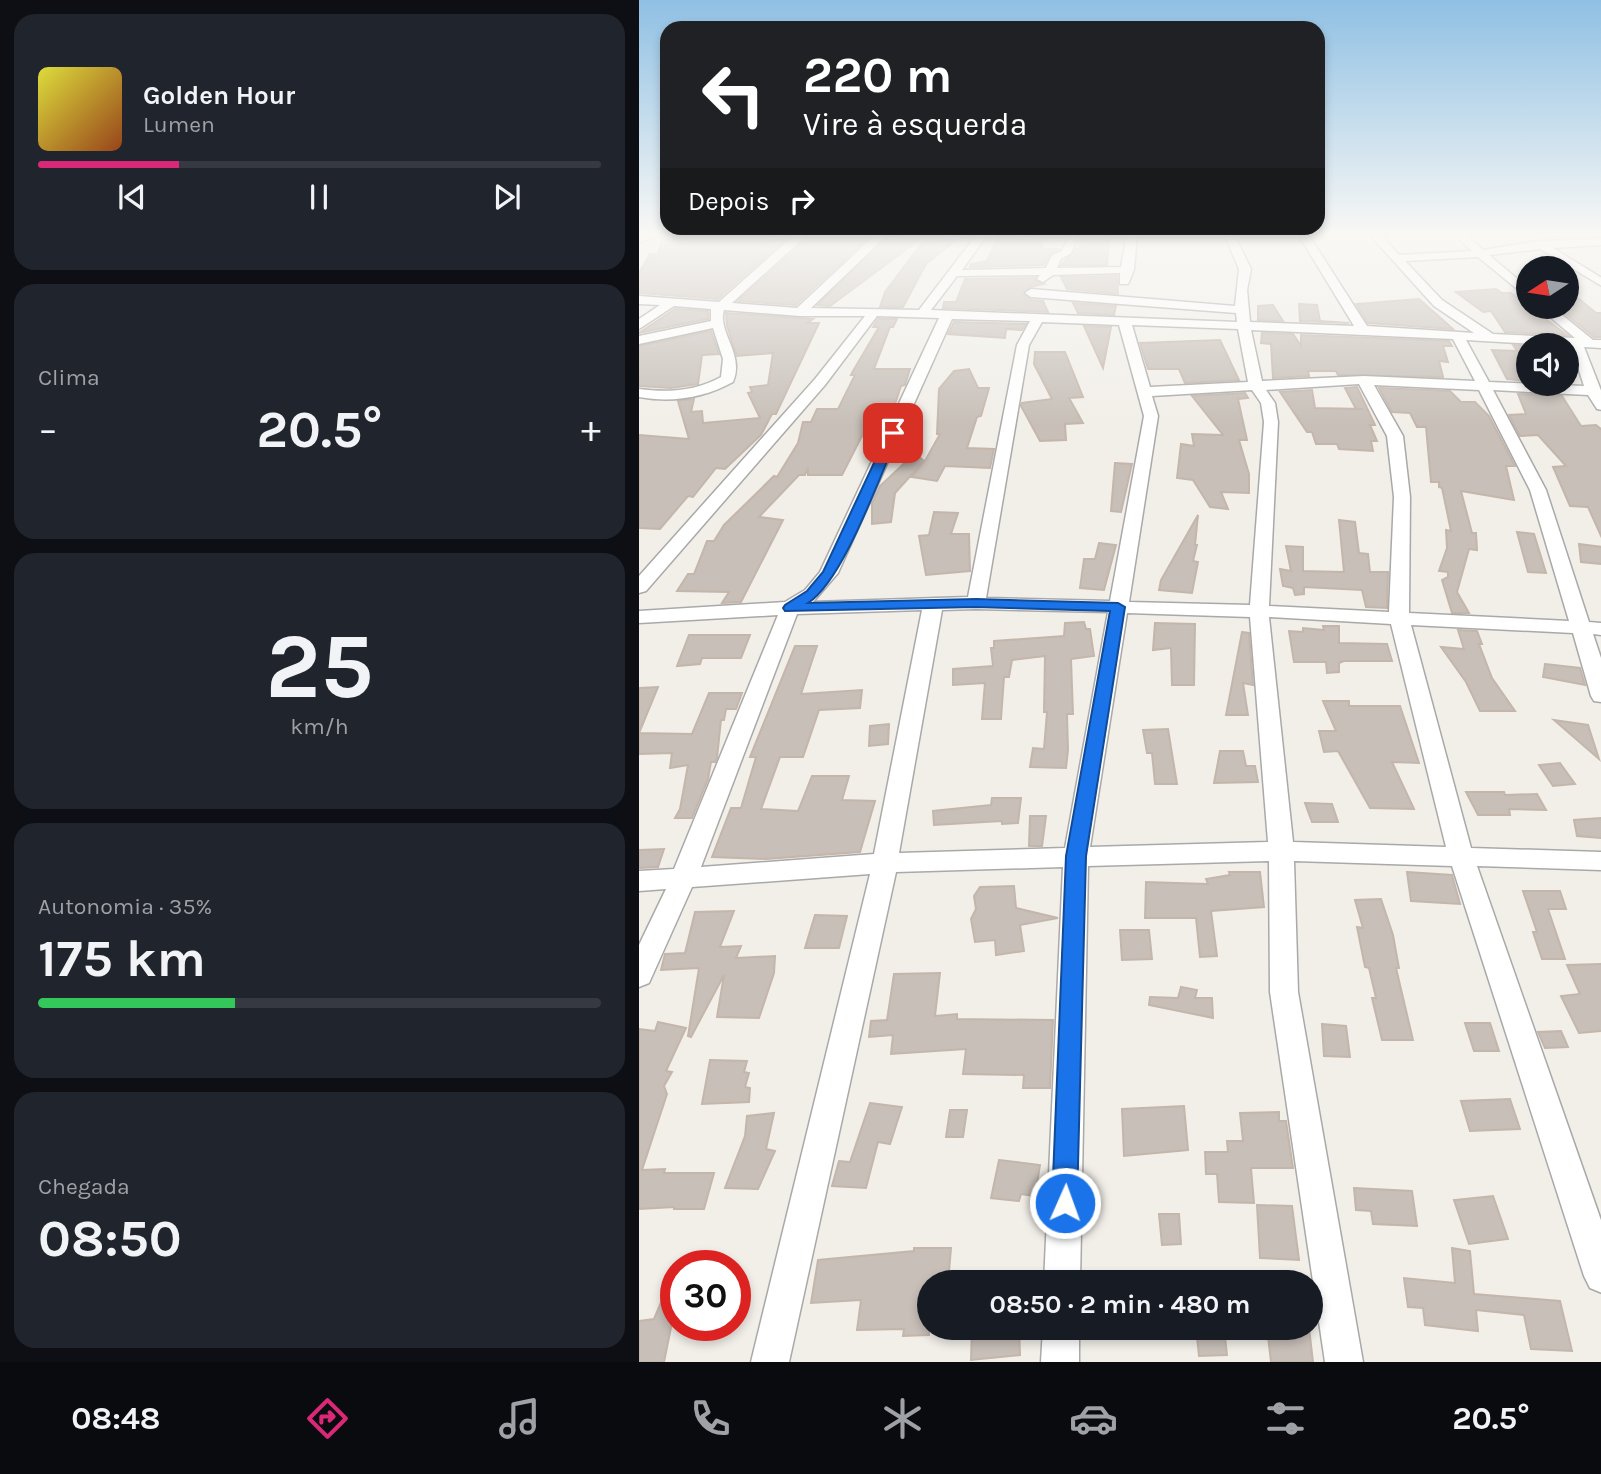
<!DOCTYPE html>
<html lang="pt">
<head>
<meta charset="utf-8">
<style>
	:root { --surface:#171b24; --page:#20242c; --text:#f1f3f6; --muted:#9ea1a6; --line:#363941; --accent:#db2777 }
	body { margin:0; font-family:Karla,sans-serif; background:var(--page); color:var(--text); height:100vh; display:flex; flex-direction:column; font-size:26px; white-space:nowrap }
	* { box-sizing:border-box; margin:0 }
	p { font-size:23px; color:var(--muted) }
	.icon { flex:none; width:38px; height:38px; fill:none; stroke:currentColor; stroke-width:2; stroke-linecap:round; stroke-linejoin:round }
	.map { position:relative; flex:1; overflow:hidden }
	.panel { display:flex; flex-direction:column; gap:14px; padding:14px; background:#0d0f14; width:639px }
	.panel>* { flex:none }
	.hud { position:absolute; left:21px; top:21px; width:665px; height:214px; border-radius:21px; box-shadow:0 4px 10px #0003; background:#202124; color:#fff; overflow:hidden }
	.needle { width:46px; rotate:258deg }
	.tools { position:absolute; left:877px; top:256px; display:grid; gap:14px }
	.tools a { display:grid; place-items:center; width:63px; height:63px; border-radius:50%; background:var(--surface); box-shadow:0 4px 10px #0003; font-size:35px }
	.speed { position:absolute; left:21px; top:1250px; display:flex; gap:14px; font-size:35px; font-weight:700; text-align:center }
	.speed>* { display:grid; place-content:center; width:91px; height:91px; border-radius:50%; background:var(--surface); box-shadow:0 4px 10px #0003; line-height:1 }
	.speed .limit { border:10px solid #d22; background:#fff; color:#111 }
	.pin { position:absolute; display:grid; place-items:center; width:60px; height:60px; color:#fff; margin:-30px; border-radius:14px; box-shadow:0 4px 10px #0006 }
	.me { position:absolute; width:77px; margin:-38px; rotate:2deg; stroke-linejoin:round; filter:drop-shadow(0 0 5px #0008) }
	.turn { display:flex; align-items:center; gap:24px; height:147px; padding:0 28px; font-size:32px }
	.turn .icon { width:91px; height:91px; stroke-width:2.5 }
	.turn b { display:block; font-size:49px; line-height:60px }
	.then { display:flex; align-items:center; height:66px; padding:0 28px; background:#0003; gap:14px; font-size:26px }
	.big { font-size:52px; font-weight:700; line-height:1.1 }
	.panel .tile { flex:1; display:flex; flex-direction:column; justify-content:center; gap:10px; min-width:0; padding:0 24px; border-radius:21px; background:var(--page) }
	.panel .dial { align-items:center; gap:0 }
	.dial b { font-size:91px; line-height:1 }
	.song { display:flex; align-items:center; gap:21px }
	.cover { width:84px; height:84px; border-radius:10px; background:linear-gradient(135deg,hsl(60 70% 55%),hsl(20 70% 35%)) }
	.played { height:7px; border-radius:4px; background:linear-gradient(90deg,var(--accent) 25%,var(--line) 25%) }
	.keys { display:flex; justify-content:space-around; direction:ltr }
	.heat { display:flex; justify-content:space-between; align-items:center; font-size:38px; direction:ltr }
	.charge { height:10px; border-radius:5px; background:linear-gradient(90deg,#34c759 35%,var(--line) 0) }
	.trip { position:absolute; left:278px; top:1270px; width:406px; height:70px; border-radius:35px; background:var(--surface); box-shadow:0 4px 10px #0003; font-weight:700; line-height:70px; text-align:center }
	.dock { display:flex; height:112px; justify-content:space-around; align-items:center; background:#090b0e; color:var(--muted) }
	.dock .icon { width:49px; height:49px }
	.dock .current { color:var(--accent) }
	.dock b { font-size:32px; color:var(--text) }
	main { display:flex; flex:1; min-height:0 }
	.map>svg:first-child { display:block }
	.building { fill:#c7bfb8; stroke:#c4b6ab; stroke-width:2 }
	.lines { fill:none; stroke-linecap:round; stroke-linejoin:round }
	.street-casing { stroke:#a9a9a9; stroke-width:3 }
	.street { fill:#fff; fill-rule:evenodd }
	.route { fill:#1a73e8; stroke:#114b97; stroke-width:2 }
</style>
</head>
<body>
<main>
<section class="panel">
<div class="tile">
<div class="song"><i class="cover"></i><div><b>Golden Hour</b><p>Lumen</p></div></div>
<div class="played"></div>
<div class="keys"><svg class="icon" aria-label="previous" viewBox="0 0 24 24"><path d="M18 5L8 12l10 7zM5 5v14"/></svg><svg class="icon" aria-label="pause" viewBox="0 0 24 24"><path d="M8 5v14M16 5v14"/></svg><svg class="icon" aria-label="next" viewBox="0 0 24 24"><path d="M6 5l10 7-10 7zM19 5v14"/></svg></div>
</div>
<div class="tile"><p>Clima</p>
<div class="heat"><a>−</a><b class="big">20.5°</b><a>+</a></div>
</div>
<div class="tile dial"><b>25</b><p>km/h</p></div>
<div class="tile"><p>Autonomia · 35%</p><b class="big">175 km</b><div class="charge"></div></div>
<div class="tile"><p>Chegada</p><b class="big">08:50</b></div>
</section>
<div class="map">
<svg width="963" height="1362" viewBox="0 0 963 1362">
	<rect width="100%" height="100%" fill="#f2efe9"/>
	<path class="building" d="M290,234h14l-3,6h16l-30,24 -23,43h-23l5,-15z
		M360,234h16l-1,4 26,-2 3,13h17l-10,5 -6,11 -74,2 1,-3 16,-3z
		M35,235h69l44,3 -69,61 -79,-6v-20l11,-19h8l4,-14h8z
		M262,237l19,2 -90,67 -13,-1 69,-66z
		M442,238h28l-2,27h-46l15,-16h4z
		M167,240h60l-70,65 -58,-4z
		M478,276l1,18 -51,-5 -6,-12z
		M396,278l1,3 8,3 -14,3 -7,7 8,6 12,1 5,11 -105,-4 1,-6h12l9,-23z
		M857,289l6,4h9l56,42 -62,-3 -14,-21 -8,1 -27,-20z
		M928,289l29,24h6v24h-8l-36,-29h9z
		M780,299l34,30 -85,-6 -12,-19z
		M434,303l43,3 -2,9 -36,-2z
		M660,304l18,1 3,16 29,2 -49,-2z
		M634,305l10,16 -25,-1v-14z
		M36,309l33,2v8l-69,14z
		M87,313l87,6 -6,4h12l-43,91h-4l-11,21 -36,34 -9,-1 -23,29 -5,-1 -28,33 -21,-1v-93l50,4 -11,-38 16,-2 -3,13 11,-1 1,12 57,-5 -12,-25 4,-1 -2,-5 18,-2 5,-32 -36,3 -10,-30z
		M239,319h19l-4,8h-3l-16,42h36l-5,16 -4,1 -7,21h-13l-9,25h-8l-22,43h-34v-7l-3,7h-6l-40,42 24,3 -42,82 -19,1 7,-11 -52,-1 11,-17h6l13,-33h7l10,-16 50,-49 3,1 21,-34 5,-21h8l6,-13h21l17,-34h-4l2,-4 26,-44h-6z
		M315,322l72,2 -4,6 -16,-1 -1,9 -57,-4z
		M445,326l27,1 -8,41z
		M72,331l8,23 -17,1 -4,29 -27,4 -32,-2v-40z
		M623,333l31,1 8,12v-11l148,6 3,5h-9l5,16 -9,-1 4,16 -105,-2 -2,-4h-28l1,5 -36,2 -2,-34 -10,-1z
		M581,340l19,40 -54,3 -6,-14h-31l-8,-26z
		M874,345l15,1v35l-21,-2 -15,-29 25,1z
		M396,352h30l18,45 -14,1 14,25 -18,1 1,16 -26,1 -19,-35 1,-3 30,-4 -18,-35z
		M330,369l9,19h11l-8,28 -4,1 -10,31 27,1 -4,19 -45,-2 -8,15 -25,-4 14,-18 14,-25h-3l2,-45 15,-18z
		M718,387l18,38h-5l7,16h-6l2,10 -34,-2 -2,-5h-21l-4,-12h-5l-27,-40 32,-2 3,18 48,1h-7l-11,-21z
		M740,388l71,3 11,11h14l14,14 26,50h-9l8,34 -53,-9 11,42h4l1,17 -8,-1 -12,43 12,21h-17l-10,-33 6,-3v-5l-9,-1 8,-23 -1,-18 5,1 -9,-43 -3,-1v-5h-8l-5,-55h-9l-7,-14 -18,-1z
		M606,393l3,5 -10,1 9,41h-8l10,34v19l-28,-1 7,17 -18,-2 -17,-27 -16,-2 4,-34 13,2 -2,-12 31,1 -31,-39z
		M879,394l44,2 19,30 15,-1 6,5v108l-14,-31 -18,-1 -17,-39 13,-1 -28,-31 -18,1 -11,-21 17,-1z
		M276,453l9,8 -29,32 -4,29 -19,2v-21l8,-17z
		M476,463l17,1 -11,48 -10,-1z
		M295,512l24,1 -7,21h18l1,37 -44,4 -7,-39 10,-1z
		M559,515l-3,30h2l-4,16 5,1 -6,31 -33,-3 2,-10z
		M700,520l16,2 4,31 9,1 2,18h18l-1,36 -21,-1 -4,-17 -58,-3v7l-9,1 -2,-7 -10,-2 -3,-17 11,2 -5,-25 17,1v24l41,1z
		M878,532l17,2 12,39 -18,-1z
		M460,543l17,2 -12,45 -24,-2 4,-29h11z
		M940,544l23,3v17l-21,-2z
		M445,622l2,7h4l4,27 -23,3 2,55h-6l1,36 -2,18 -36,-1 3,-19 11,1 3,-37h-3l1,-56 -33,4 -3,17h-5l-3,42h-19l3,-36 -32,2v-16l40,-3 -2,-18h3v-7l70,-5 1,-13z
		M516,623l40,1 -1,61h-22l-1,-37 -18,2z
		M684,626h16v17l48,1 5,17h-48l-5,2v9l-12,1 -1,-11h-32l-5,-31 14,1v-4l21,2z
		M819,630l19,1 5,13h-3l13,34 23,33h-35l-14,-29 -25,-35 23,2z
		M603,632l7,1 4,52 -10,-2 5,32h-22z
		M50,635h61l-9,23h-39l-2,6 -23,2z
		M156,646h22l-16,48 61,-4 -2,18 -41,2 -16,47h-23l-19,52 37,2 14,-35h37l-7,24 33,1 -15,51 -94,7 -54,-2 19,-49h10l15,-51h-6z
		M906,664l35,4 5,17 -42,-8z
		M19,687l-19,46v-45z
		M70,693h33l-6,16h-10l-2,11h-3l-4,38 -2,4h-4l-3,17 -16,39h-17l5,-9 8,-44 -18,3 2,-15 -33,1v-21l53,1z
		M684,701h26v5h51l19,57 -27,-1 22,47 -44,-1 -32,-57 -14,1 -5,-21h17z
		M915,720l34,5 11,34z
		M250,724l-1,20 -19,2 1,-20z
		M529,729l9,55h-22l-3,-31h-5l-4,-23z
		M581,751h23l3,15h9l3,16 -44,1z
		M921,763l15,21 -22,2 -14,-21z
		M827,792h38l1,3 32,-1 9,16 -37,-1 1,6h-32z
		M353,798h29l-3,25 -16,1v-3l-68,4 -1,-14 58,-6z
		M666,803l27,1 6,18h-26z
		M391,816h16l-4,30h-13z
		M963,818v20l-25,-2 -3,-16z
		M25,849l-6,18 -19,1v-18z
		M590,872h31l4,35 -53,4 6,45 -17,1 -4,-39h-51l1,-36 62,2 -2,-5 24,-4z
		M768,872l45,3 8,29 -49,-3z
		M375,886l2,22 42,10 -38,7 4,26 -28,4 -1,-15 -20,2 -4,-23 5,-10 -2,-13 6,-9z
		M884,891h37l6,18h-18l17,50h-23l-9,-27h4z
		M742,899l12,36 6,33h-3l17,72h-31l-10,-42h4l-7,-30 -4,-1 -8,-40 6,1 -8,-28z
		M95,911l-14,36 21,-1 -5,12 39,-2 -1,17 -15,45 -42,-1 7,-42 -33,62 -3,-1 11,-68 -38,2 4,-16 20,-1 10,-41z
		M176,915l32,1 -8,32h-34z
		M481,930h29l3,29 -30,1z
		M963,964v67l-23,2 -18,-37 19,-2 -13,-29z
		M301,973l-5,43 22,-2v5l96,1 -3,68h-27l1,-13 -61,-1 3,-25 -75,5 2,-19 -24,2 2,-16 16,-1 7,-46z
		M542,987l16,3 -2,8h17l1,20 -64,-13 1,-8 28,1z
		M19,1022l28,6 -20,43 6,1 -8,14 3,8 -25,76 23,-1 -1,4h50l-10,36h-30v-2l-35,2v-180l16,2z
		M826,1023h25l9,28h-25z
		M683,1024l24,2 4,31 -26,-1z
		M922,1031l7,16 -23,1 -7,-16z
		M71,1060l37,1 -3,11 5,1 -4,14 5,1 -1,14 -47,2z
		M871,1099l10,30 -50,2 -9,-30z
		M231,1103l32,4 -12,37 -12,-2 -12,46 -34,-2 7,-25 11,1z
		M545,1106l4,44 -64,6 -2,-47z
		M311,1110h17l-4,27h-17z
		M640,1112v9h7l7,47h-42l3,35 -35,-1 -2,-28h-11l-1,-22h23l-1,-11h16l-3,-28z
		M135,1113l-8,36 9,2 -17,38 -33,-1 20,-52 2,-20z
		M360,1160l41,5 -5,31 -14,-2 -2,7 -28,-3z
		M715,1188l58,3 5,35 -44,-2 -2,-13 -15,-1z
		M854,1196l15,43 -39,5 -15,-44z
		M618,1205l35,1 7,54 -39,-2z
		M520,1214h20l2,30 -19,1z
		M275,1248h37l-3,35h-19v52l-26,1 1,-7 -47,1 4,-30 -50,3 7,-43 96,-9z
		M813,1248l18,3 4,43 86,7 12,50 -41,-2 -7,-34 -48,-5 2,21 -53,-6 -2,-17 -15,-1 -4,-29 51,5z
		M36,1269l1,34 -12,59h-25v-41l15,-2z
		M333,1328h47l1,27 -49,5z
		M557,1328h28l3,27 -28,1z
		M628,1328h42l4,34h-42z"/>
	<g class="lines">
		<g class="street-casing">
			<path id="street" d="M19,234l-1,2 -18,6v-7z
				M147,234h117l-18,3 -74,71 108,2 58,-76h11l-26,36 84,-2 6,-13 10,-4 8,-17h10l-9,19 -10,6 -4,9 64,-1 6,-33h10l-3,36 -6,14h-8v-11l-67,2 -10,7 -6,-3 3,-4 -83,1 -26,34 306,12 -1,-9 -205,-16 -6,-4 6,-4 204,17 4,-37 -15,-35h10l17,35 -4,21 3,32 104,4 -56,-92h10l59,92 107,7 -40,-27 -65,-72h11l19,21 73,-4 -19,-17h12l18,16 56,-9 63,-2v6l-49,3 49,30v8l-62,-37 -51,6 39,33v10l-50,-41 -73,4 37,39 51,34 82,4 -38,-32h14l42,34h9v8l-18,-1 18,46v17l-5,-1 -9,-14 -95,-5 53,100 43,132 13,1v12l-9,-1 9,27v41l-8,-1 -3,-5 -18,-63 -162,-8 60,223 131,4v18l-125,-4 125,357v70l-12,-5 -6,-12 -132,-410 -158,-5 4,131 65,370h-38l-55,-370 -1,-131 -181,5 -8,417h-36l19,-416 -167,5 -107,490h-38l119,-488 -178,13 -43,96 -10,4v-42l27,-56 -27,2v-20l35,-2 104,-254 -139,8v-12l146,-9 20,-12 15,-18 119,-254 -62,-2 -52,69 -179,206 -7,2v-17l176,-197 50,-63h-65l-76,-6c-7,22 21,44 9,72 -29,16 -62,21 -94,15v-8c28,4 57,2 82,-12l2,-18 -10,-31 -74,16v-8l72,-15v-12l-37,-3 -35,23v-10l21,-14 -21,-1v-8l80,6 73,-65zM166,237h68l-76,71 -65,-5zM313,319l78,2 -13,24 -49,252 -155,5 25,-29zM403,322l77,3 25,91 -34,185 -124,-3 43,-253zM493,325l106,4 10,53 -98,5zM612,330l202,9 22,42 -111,-5 -102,5zM827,340l105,6 13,40 -95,-4zM720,384l28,52 7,61 -5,115 -120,-6 9,-184 -3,-19 -9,-13zM735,385l105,5 51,100 39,131 -160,-8 1,-116 -7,-61zM613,390l9,13 3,19 -14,183 -121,-3 29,-186 -6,-20zM337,609l132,3 -43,236 -166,5 43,-243zM283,610l-48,244 -173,13 96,-253zM488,613l123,4 18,225 -178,5zM630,617l122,7 55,223 -153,-5z
				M404,1328h36v34h-38z"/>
		</g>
		<use href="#street" class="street"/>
	</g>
	<linearGradient id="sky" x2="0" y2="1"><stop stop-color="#8fc0e4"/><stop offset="0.55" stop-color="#f9f8f5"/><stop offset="1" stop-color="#f9f8f5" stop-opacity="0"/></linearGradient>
	<rect width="963" height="425" fill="url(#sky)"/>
	<path class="route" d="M254,429l6,4c-19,42 -55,147 -91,170l168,-4 142,4 7,4 -39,249 -9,347 -3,9 -9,3 -9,-3 -4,-9 14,-347 44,-245 -134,-4 -191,4 -2,-3 2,-3 22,-14 16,-19 65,-139z"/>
</svg>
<div class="tools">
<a><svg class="needle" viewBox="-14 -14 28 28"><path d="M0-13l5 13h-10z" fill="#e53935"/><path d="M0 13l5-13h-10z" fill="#9ea1a6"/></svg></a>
<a><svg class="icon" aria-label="sound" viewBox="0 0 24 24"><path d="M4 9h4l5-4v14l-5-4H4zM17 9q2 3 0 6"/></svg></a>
</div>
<div class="speed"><div class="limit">30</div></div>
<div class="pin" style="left:254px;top:433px;background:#d93025"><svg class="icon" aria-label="arrive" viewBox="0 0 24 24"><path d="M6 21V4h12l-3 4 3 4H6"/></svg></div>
<svg class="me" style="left:426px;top:1203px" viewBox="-20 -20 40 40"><circle r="17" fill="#1a73e8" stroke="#fff" stroke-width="3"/><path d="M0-11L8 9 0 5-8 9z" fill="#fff"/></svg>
<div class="trip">08:50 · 2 min · 480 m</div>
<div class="hud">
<div class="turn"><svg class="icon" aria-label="left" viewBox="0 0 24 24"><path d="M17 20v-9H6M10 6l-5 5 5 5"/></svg><div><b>220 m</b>Vire à esquerda</div></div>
<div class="then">Depois<svg class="icon" aria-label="right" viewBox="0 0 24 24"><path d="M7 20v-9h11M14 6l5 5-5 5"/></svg></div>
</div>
</div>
</main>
<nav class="dock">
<b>08:48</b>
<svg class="icon current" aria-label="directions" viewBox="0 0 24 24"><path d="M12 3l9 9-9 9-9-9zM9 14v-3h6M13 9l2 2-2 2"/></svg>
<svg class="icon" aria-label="music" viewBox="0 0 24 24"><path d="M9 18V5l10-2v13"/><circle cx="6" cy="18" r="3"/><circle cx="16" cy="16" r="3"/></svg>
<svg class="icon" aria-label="phone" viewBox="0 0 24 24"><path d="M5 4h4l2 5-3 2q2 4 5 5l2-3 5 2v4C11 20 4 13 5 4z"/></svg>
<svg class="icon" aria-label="climate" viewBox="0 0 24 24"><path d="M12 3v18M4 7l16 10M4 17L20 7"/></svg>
<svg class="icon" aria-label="car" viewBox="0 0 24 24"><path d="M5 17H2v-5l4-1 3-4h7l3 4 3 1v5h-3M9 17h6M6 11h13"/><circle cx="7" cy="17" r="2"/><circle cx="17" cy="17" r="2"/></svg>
<svg class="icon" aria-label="filters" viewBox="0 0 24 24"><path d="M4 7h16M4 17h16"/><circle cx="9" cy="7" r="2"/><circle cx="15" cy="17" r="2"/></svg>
<b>20.5°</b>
</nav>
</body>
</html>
